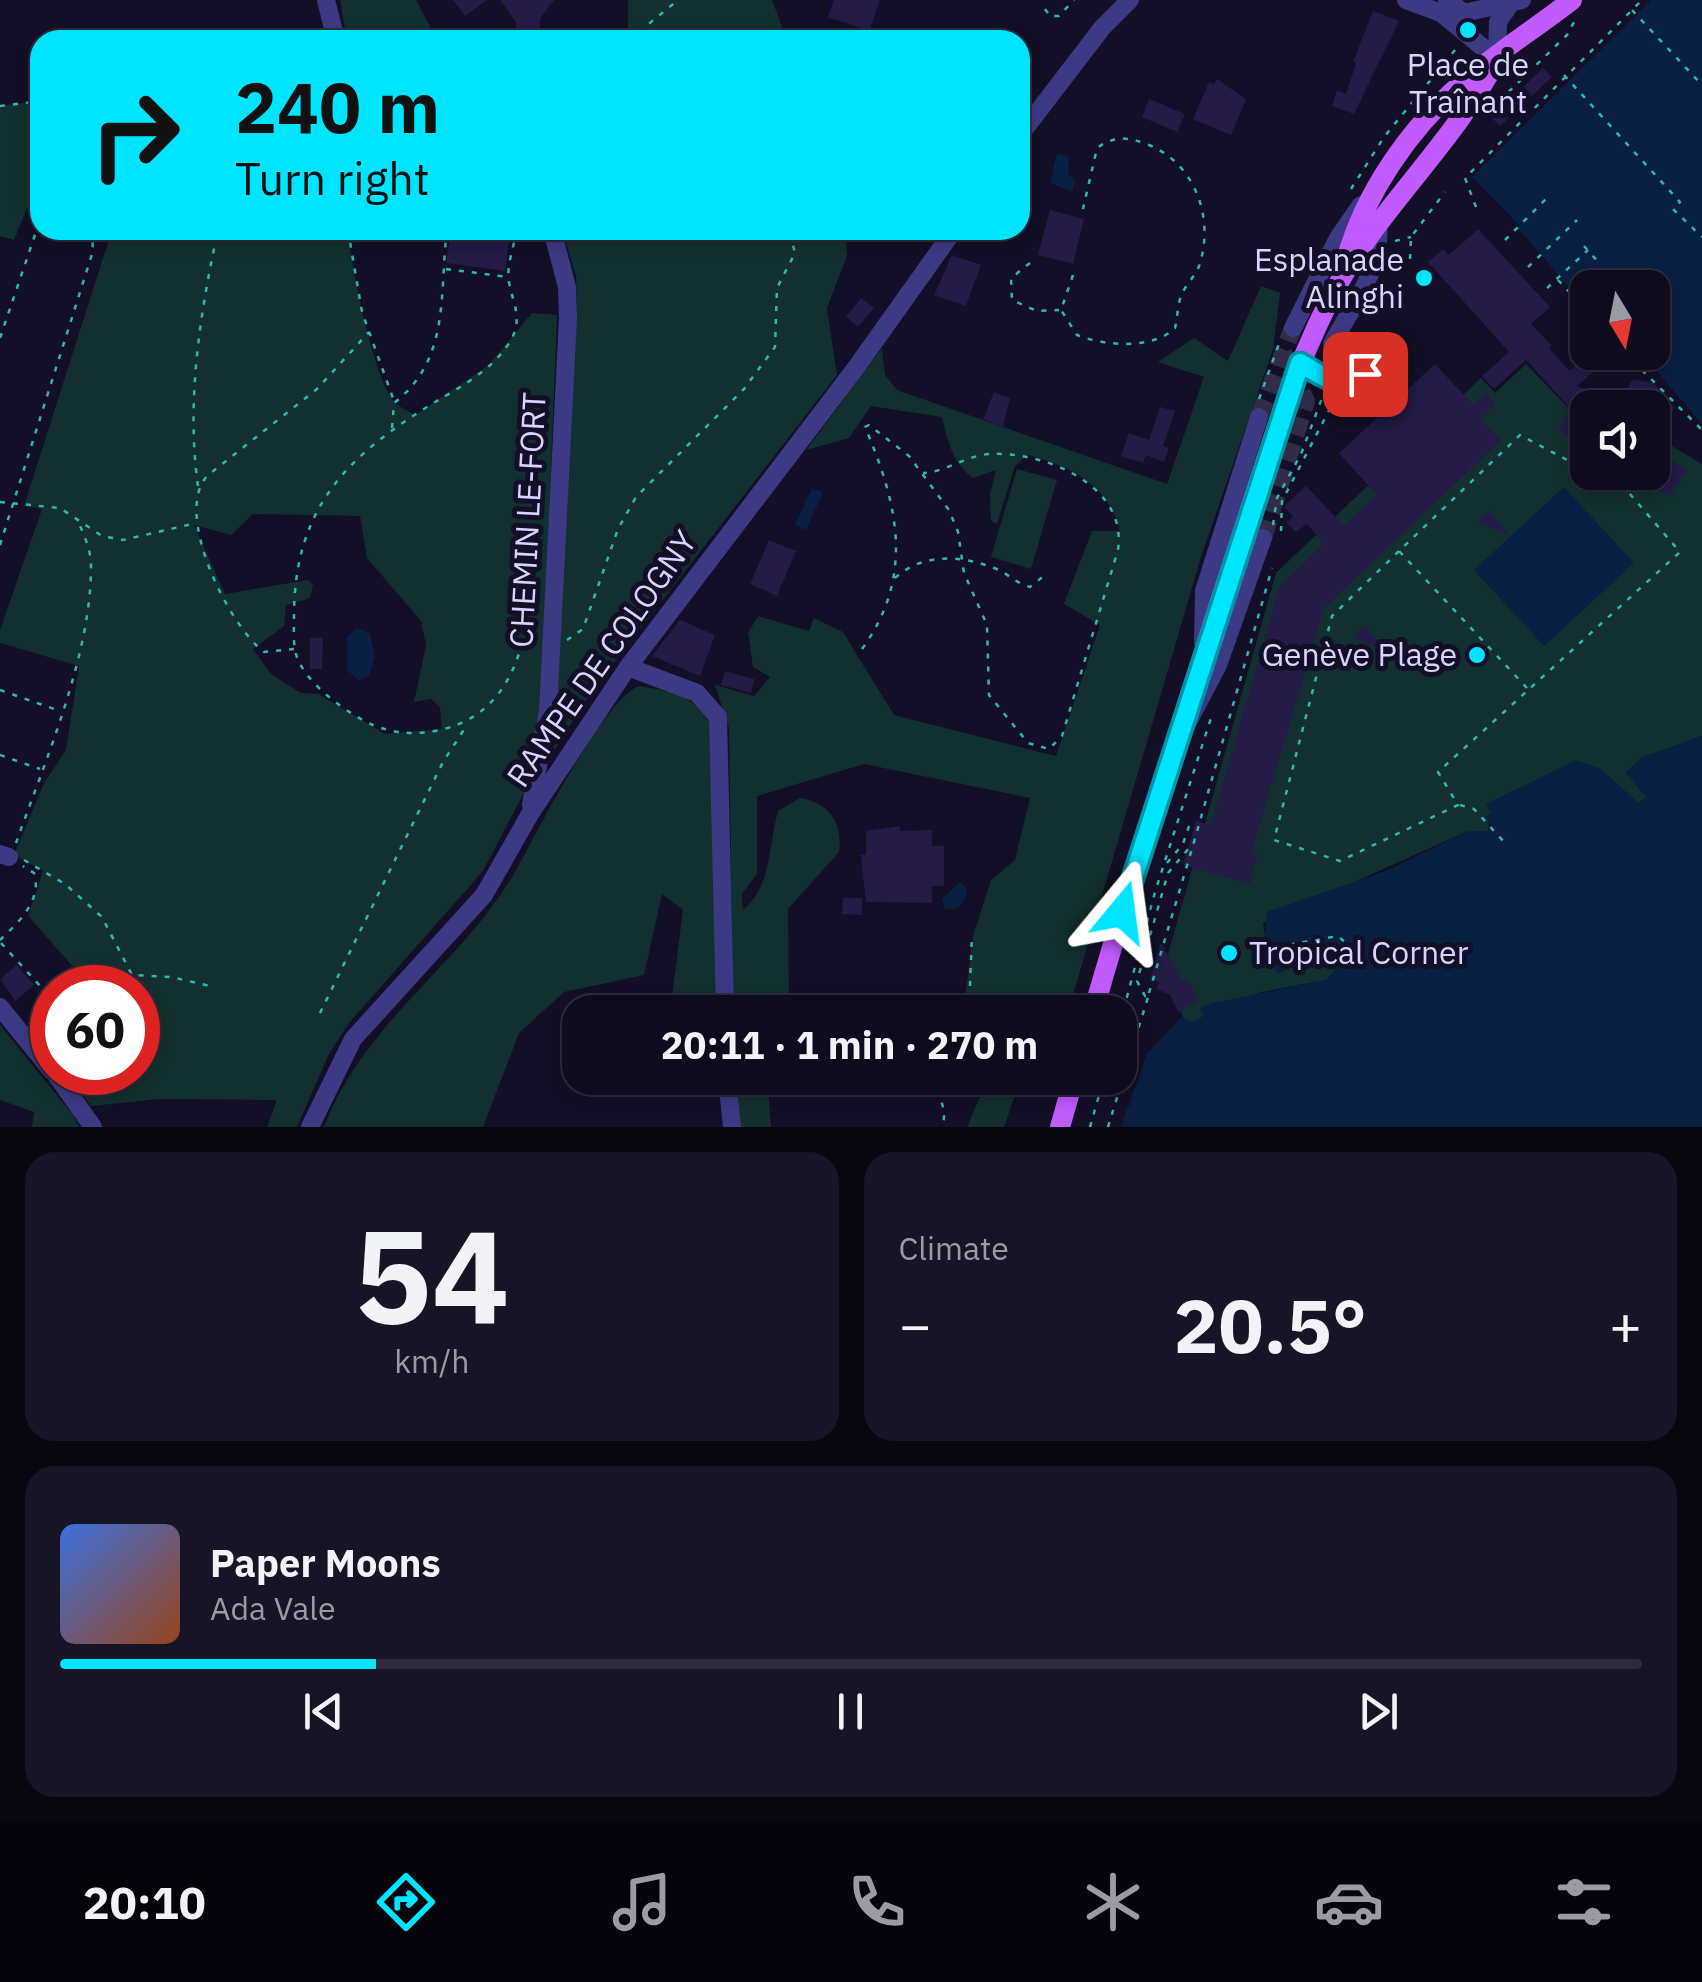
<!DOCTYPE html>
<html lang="en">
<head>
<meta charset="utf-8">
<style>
	:root { --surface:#0e0b1c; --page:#171425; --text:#f1f3f6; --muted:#9b9ba3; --line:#2e2b3b; --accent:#00e5ff }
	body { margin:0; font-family:"IBM Plex Sans",sans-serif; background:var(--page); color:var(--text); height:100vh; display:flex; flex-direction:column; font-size:38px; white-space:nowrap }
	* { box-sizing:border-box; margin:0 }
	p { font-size:32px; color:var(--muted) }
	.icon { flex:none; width:55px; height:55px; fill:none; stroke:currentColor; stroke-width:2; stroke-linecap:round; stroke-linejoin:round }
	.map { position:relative; height:1127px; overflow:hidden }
	.drawer { display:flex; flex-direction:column; gap:25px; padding:25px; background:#08060f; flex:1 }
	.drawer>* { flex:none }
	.top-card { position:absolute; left:30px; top:30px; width:1000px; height:210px; border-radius:30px; box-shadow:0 5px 15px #0003,0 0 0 2px var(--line); background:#00e5ff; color:#111; overflow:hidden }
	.needle { width:65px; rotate:170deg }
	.controls { position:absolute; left:1570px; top:270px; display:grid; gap:20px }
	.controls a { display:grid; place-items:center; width:100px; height:100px; border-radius:20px; background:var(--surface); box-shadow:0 5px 15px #0003,0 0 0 2px var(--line); font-size:50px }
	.speed { position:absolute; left:30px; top:965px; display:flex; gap:20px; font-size:50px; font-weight:700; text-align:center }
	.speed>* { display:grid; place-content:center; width:130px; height:130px; border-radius:50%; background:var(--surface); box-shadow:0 5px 15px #0003,0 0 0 2px var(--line); line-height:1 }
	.speed .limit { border:15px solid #d22; background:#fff; color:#111 }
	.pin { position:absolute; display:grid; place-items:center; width:85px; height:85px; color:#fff; margin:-42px; border-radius:20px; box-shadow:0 5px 15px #0006 }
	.me { position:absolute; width:110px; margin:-55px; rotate:16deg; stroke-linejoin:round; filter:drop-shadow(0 0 8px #0008) }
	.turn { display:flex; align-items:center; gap:35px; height:210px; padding:0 40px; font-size:45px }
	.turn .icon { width:130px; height:130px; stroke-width:2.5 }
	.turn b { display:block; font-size:70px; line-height:85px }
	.big { font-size:75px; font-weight:700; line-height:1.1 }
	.drawer .widget { flex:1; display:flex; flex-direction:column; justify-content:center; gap:15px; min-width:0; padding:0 35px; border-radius:30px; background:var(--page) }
	.drawer .dial { align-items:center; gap:0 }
	.dial b { font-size:130px; line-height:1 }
	.song { display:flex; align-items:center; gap:30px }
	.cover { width:120px; height:120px; border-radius:15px; background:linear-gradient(135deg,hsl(220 70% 55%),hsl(20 70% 35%)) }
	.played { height:10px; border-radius:5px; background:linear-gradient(90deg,var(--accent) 20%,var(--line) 20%) }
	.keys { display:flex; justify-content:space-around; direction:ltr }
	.heat { display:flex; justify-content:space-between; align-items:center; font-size:55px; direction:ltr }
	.drawer .tiles { flex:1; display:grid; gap:25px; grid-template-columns:1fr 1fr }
	.widget:last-child { grid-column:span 2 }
	.trip { position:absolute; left:562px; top:995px; width:575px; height:100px; border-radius:30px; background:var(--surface); box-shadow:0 5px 15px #0003,0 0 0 2px var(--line); font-weight:700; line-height:100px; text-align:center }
	.tab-bar { display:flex; height:160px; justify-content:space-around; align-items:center; background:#06040b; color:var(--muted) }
	.tab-bar .icon { width:70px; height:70px }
	.tab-bar .active { color:var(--accent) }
	.tab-bar b { font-size:45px; color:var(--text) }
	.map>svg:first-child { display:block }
	.green { fill:#12302f; fill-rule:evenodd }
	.water { fill:#0a1f44 }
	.building { fill:#241b47 }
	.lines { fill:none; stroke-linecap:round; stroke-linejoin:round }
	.minor-tunnel { stroke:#312d47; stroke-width:18; stroke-dasharray:18 9; stroke-linecap:butt }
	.path { stroke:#2fb8b0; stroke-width:2.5; stroke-dasharray:5 8; stroke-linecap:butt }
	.minor { stroke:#3d3a85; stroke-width:18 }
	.major { stroke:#c25bff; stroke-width:20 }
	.route-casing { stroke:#0095a6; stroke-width:25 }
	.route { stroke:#00e5ff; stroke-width:18 }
	.poi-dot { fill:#00e5ff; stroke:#130f26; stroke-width:4 }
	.labels { text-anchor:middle; stroke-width:10; stroke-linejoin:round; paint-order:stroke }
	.poi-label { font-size:32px; fill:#d9d4ff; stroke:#130f26; text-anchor:end }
	.street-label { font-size:32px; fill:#d9d4ff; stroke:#130f26 }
</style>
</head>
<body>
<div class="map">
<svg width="1702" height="1127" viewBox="0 0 1702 1127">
	<rect width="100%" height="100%" fill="#130f26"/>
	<path class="green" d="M340,0h76l21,40h-90z
		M628,0h144l15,40h-159z
		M40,101v92l-12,13 -14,34 -14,-4v-130z
		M112,230h236c3,34 25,148 47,173 4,4 14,8 20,12l74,-50 43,-52 25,2 -13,330 -5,68 -13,76 -43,82 -134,152 -20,31 -32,73h-30l10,-27 -118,-1 -68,7 -15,-20 6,-13 56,-1v-84l-47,-1 -63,-71 15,-45 -29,-16 30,-72 22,-33 13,-84 -79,-23v-13l42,-121 -18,-3zM253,514l107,2 7,42 54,63 5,24 -12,57 17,-3 9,8 2,22 -57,5 -67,-40 -17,-1 -30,-19 -18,-25 31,-23 2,-21 24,-7 3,-13 -5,-5 -83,14 -31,-69 37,10z
		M562,230h284l1,26 -20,52 10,67 -244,315 -47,73 13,-118 18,-334 -1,-35z
		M1261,286l19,7 -7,56 -72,208 -133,455h-102l-2,-5 9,-71 18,-56 24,-20 15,-62 -166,-34 -107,32v78l-15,20 1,16c29,-24 25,-63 35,-99l22,-13c29,5 43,24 39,54l-51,57 1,103h-56l-4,-284 -14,-43 39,11 16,-19 -17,-10 -5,-34 10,-17 51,15 5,-13 29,14 51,83 162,41 44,-131 -36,-21 28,-73h28c-12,-47 -50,-65 -92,-76l-13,11 -18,58 -6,-3 -1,-27 6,-24 -23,8c-21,-15 -25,-37 -31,-61l-71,-11 -22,32 -43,12 76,-102 3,27 12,15 270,94 37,-107 -46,-15 36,-24 34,23z
		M1526,364l61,63 1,45h64l1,-37 49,29v272l-61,22 -15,15 21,25 -9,5 -39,-35 -18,-4 -95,41 5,6 -3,20h-20l-205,92 5,36 33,6 11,-9 15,-2 8,17 -9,9 -64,12 -69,31 -7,-1 -15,-28 -13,-5 118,-416 205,-195 14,15z
		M1017,469l40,11 -26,89 -40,-12z
		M639,686c30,5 54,8 71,37l7,289h-66l2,-7h18l12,-95 -21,-16 -18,81 -80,17 -45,41 -36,94h-159c41,-107 137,-161 192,-257 20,-36 88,-171 123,-184z
		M0,1025l73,90 6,12h-47l2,-15 -34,-12z
		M735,1078h32l4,49h-30z
		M988,1078h62l-4,14 -28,-6 -14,41h-37z"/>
	<path class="water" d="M1651,0h51v424l-49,-57 -6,-4 -7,3 -12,-13 24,-1v-64h-64l-1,20 -69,-80 1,-3 -47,-48z
		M1057,153l12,4 -1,16 7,8 -3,11 -22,-9z
		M1564,487l70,76 -90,83 -70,-76z
		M812,488l11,5 -17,37 -11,-5z
		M357,628l13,5 5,23 -5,18 -11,7 -12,-11v-33z
		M1702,736v391h-581l26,-73 35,-38 11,7 10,-7 -3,-8 13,-5 113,-23 9,-9 -8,-16 -15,1 -34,18 -14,-26 3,-36 121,-42 80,-39h20l3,-6 -6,-8 6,-6 -5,-7 90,-44 23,8 40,35 7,-6 -20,-24 15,-15z
		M960,882l7,6c0,13 -8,23 -22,21l-3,-10z"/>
	<path class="building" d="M453,0h34l-22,16z
		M500,0h54l-13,17 -3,23h-24l2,-18z
		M834,0h46l-11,31 -41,-14z
		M1373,11l26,10 -45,93 -22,-8 5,-16 9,4 10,-31 -3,-1z
		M1543,68l9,9 -52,49 -9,-9z
		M1217,79l29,20 -15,36 -38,-16 16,-37 5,2z
		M1149,99l36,15 -8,18 -35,-15z
		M1050,210l34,9 -11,45 -35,-9z
		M1478,229l72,78 -19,17 21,22 -3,2 21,23 12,-11 11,3 -1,10 -15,13 19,7 12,15h-20v38l-11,-2 -18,-14 11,-22 -44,-48 -32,29 -12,-13 27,-24 -81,-90 15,-13 6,6z
		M451,230l59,5 -5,36 -59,-8z
		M952,255l29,10 -15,41 -32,-11z
		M861,298l13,10 -16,19 -12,-10z
		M1435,364l38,41 13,-12 10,11 -16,15 21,21 -177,168 -73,245 6,2 -7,29 -67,-19 13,-44 15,4 69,-239 44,-42 -17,-20 -11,8 -10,-9 7,-6 -9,-11 22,-20 38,40 3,-3 30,-28 -38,-42z
		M1633,379l21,4 20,24 -7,14 -15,-8v-5l-33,-5z
		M994,392l16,6 -7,29 -20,-8z
		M1160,407l15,4 -12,35 6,2 -5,14 -18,-7 -3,8 -22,-7 8,-23 20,7z
		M1665,457l21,12 -16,27 -23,-11z
		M1489,511l21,24 -33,-13z
		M769,540l27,11 -19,45 -27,-12z
		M680,620l35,15 -15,41 -48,-20z
		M1365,626l21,25 -33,-14z
		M310,638h13l-1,31h-12z
		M725,671l29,8 -3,14 -30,-8z
		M900,826v5l32,-1v16h12v40h-12v17l-66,-1 -5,-47h5v-24z
		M843,898h19v17l-20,-1z
		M1161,942l21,39 5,-2 12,21 -21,12 -8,-17 -13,-6 2,-7 -9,-3z
		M17,965l17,20 -19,16 -15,-22z"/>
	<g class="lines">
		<path class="minor-tunnel" d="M1259,417l34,-89
			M1263,538l43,-137 -23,-48"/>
		<path class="path" d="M1045,9l5,7h9l15,-16
			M1632,10l70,75
			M629,40l49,-40
			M1564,75l116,127 -7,7 29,28
			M0,106l40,-5
			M1490,110l77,-75 7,-13
			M1351,189l33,-52 71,-87
			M1476,207l-11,-29 177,-178
			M348,230l14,82 32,89
			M501,230l14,2
			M517,230c-3,15 -11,38 -8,52 4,22 14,36 2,58 -16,28 -50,47 -76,62 -88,54 -141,105 -141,215 0,12 -1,26 2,37 8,29 52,60 77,71 22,9 44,10 67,5 101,-23 90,-148 96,-230
			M1505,240l45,-45
			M1395,241l16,-4
			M1584,246l16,18
			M1410,259l1,-22 34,-45
			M1030,263l-19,15 1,22 25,11 22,-1
			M1528,267l49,-47
			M446,269l62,8
			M1073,275l-12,35 16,25c27,11 76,15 98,-7 3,-12 2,-27 9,-38 5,-10 13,-15 16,-27 14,-46 -5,-99 -51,-118 -20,-8 -34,-10 -52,3l-14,61
			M1558,280l30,32
			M1547,288l41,-38
			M0,338l40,-118
			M1626,352l16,18 11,-2
			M1642,370l60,60
			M1259,399l21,-58
			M392,428l2,-25c57,-44 45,-110 53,-173
			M198,486c-12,-84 2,-173 20,-256
			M0,502l60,6 42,28 21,4 69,-16
			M1273,525l4,-27 24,-44 23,-61
			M1281,531l1,-30 54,-104
			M0,545l93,-294 -1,-21
			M1399,551l-67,65 -58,224 66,21 118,-56 -20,-33 242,-220 -51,-59 -38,-21
			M895,578c27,-25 66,-23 99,-10 14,5 21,15 36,19l15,-12
			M567,640l16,-11 35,-100 18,-32 108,-108 31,-42 2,-59 18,-35 -6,-23
			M294,649l-30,3c-35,-26 -91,-138 -57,-176l110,-87 52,-57
			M862,649c53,-73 36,-145 3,-222l4,-2 40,31 40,54 9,22 6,41 23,52 2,70 39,48 21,6 13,-13 56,-186c10,-66 -76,-99 -128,-96 -23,1 -44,18 -67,19
			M1527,688l-128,-137 121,-116 68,36
			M0,690l60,21
			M0,755l40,14
			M1460,805l14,4 31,34
			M16,843c29,-82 74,-185 75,-273 1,-19 -7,-35 -14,-51
			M24,860l41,24 37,33 30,58 39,2 39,9
			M1167,863l16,-19 6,-18
			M0,940c17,-16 43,-40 34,-67l-11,-7
			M1,943l51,56
			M1264,949l74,-13 11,10 6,-1
			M1149,993l45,-151
			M969,1012l3,-78
			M320,1013l123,-251 24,-37
			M1120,1023l35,-131 56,-174
			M935,1078c-3,17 15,24 7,49
			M1090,1127l14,-49
			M1108,1127l41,-133 -4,2 -8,-15 31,-108 26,-31 78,-274"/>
		<path class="minor" d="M326,0l10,40
			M1406,0l35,13 56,46
			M1447,0l17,13 58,-13
			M1497,59l1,-37 11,-16
			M1020,135l82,-107 28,-28
			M1293,328l45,-90 23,-33
			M1332,344c19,-36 51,-76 46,-118
			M1300,363l46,22 16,-7 12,-20
			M1203,643l1,-52 55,-174
			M628,667l69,26 21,24 7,295
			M1187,724l31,-59 45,-127
			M531,805l17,-94 20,-393 -1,-31 -15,-57
			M0,854l9,3
			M0,1007l52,64
			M54,1072l39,55
			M727,1078l5,49
			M310,1127l43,-88 131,-144 46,-81 98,-147 227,-298 99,-139"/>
		<path class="major" d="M1346,261c18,-67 63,-132 116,-178 34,-30 74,-55 110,-83
			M1093,1012c43,-148 89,-294 137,-441 30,-91 56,-184 99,-270 44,-88 124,-155 168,-242
			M1060,1127l14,-49"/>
	</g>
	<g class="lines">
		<g class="route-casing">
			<path id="route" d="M1122,912l178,-549c22,12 44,32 65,11"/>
		</g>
		<use href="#route" class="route"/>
	</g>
	<g class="poi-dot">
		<circle cx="1468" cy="30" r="10"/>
		<circle cx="1424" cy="278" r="10"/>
		<circle cx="1477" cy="655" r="10"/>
		<circle cx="1229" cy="953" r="10"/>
	</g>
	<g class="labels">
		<g class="poi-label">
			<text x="1468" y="76" text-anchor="middle">Place de<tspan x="1468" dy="37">Traînant</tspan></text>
			<text x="1404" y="271">Esplanade<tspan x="1404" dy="37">Alinghi</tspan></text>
			<text x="1457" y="666">Genève Plage</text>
			<text x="1249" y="964" text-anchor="start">Tropical Corner</text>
		</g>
		<g class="street-label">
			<text transform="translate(528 520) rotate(-87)" y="11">CHEMIN LE-FORT</text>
			<text transform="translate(602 659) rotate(-55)" y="11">RAMPE DE COLOGNY</text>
		</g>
	</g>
</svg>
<div class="controls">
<a><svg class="needle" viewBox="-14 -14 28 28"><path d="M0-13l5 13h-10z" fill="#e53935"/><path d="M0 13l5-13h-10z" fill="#9b9ba3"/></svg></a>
<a><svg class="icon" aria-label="sound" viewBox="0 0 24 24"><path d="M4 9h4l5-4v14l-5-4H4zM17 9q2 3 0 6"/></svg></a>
</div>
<div class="speed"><div class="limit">60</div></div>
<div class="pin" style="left:1365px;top:374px;background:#d93025"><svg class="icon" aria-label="arrive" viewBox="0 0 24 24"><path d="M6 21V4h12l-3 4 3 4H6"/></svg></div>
<svg class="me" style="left:1122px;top:912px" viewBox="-20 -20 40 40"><path d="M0-17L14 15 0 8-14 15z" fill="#00e5ff" stroke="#fff" stroke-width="4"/></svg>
<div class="trip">20:11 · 1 min · 270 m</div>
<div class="top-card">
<div class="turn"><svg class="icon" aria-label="right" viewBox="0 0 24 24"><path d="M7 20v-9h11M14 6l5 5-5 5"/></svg><div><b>240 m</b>Turn right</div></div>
</div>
</div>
<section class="drawer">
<div class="tiles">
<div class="widget dial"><b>54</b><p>km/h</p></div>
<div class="widget"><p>Climate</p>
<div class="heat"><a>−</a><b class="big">20.5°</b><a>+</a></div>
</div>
<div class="widget">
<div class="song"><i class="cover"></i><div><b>Paper Moons</b><p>Ada Vale</p></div></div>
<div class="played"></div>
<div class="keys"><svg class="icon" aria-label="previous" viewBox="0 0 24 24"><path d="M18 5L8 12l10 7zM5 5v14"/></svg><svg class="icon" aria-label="pause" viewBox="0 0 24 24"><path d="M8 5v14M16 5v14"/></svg><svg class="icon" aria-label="next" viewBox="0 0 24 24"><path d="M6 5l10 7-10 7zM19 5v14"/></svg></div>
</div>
</div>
</section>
<nav class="tab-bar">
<b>20:10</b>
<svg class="icon active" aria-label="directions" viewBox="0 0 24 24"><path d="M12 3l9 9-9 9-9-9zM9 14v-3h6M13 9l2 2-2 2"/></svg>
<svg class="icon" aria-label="music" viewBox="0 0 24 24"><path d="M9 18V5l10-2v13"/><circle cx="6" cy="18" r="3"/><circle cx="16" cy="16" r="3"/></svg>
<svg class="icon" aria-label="phone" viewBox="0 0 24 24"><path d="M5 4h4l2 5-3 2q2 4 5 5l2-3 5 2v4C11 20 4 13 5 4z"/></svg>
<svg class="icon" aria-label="climate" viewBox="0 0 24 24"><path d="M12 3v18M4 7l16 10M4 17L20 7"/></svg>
<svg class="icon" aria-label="car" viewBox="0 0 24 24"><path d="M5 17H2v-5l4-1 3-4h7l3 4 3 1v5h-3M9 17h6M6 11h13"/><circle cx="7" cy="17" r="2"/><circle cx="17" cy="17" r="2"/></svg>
<svg class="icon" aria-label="filters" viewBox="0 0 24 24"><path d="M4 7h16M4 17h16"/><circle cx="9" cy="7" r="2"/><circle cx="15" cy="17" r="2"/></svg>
</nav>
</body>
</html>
